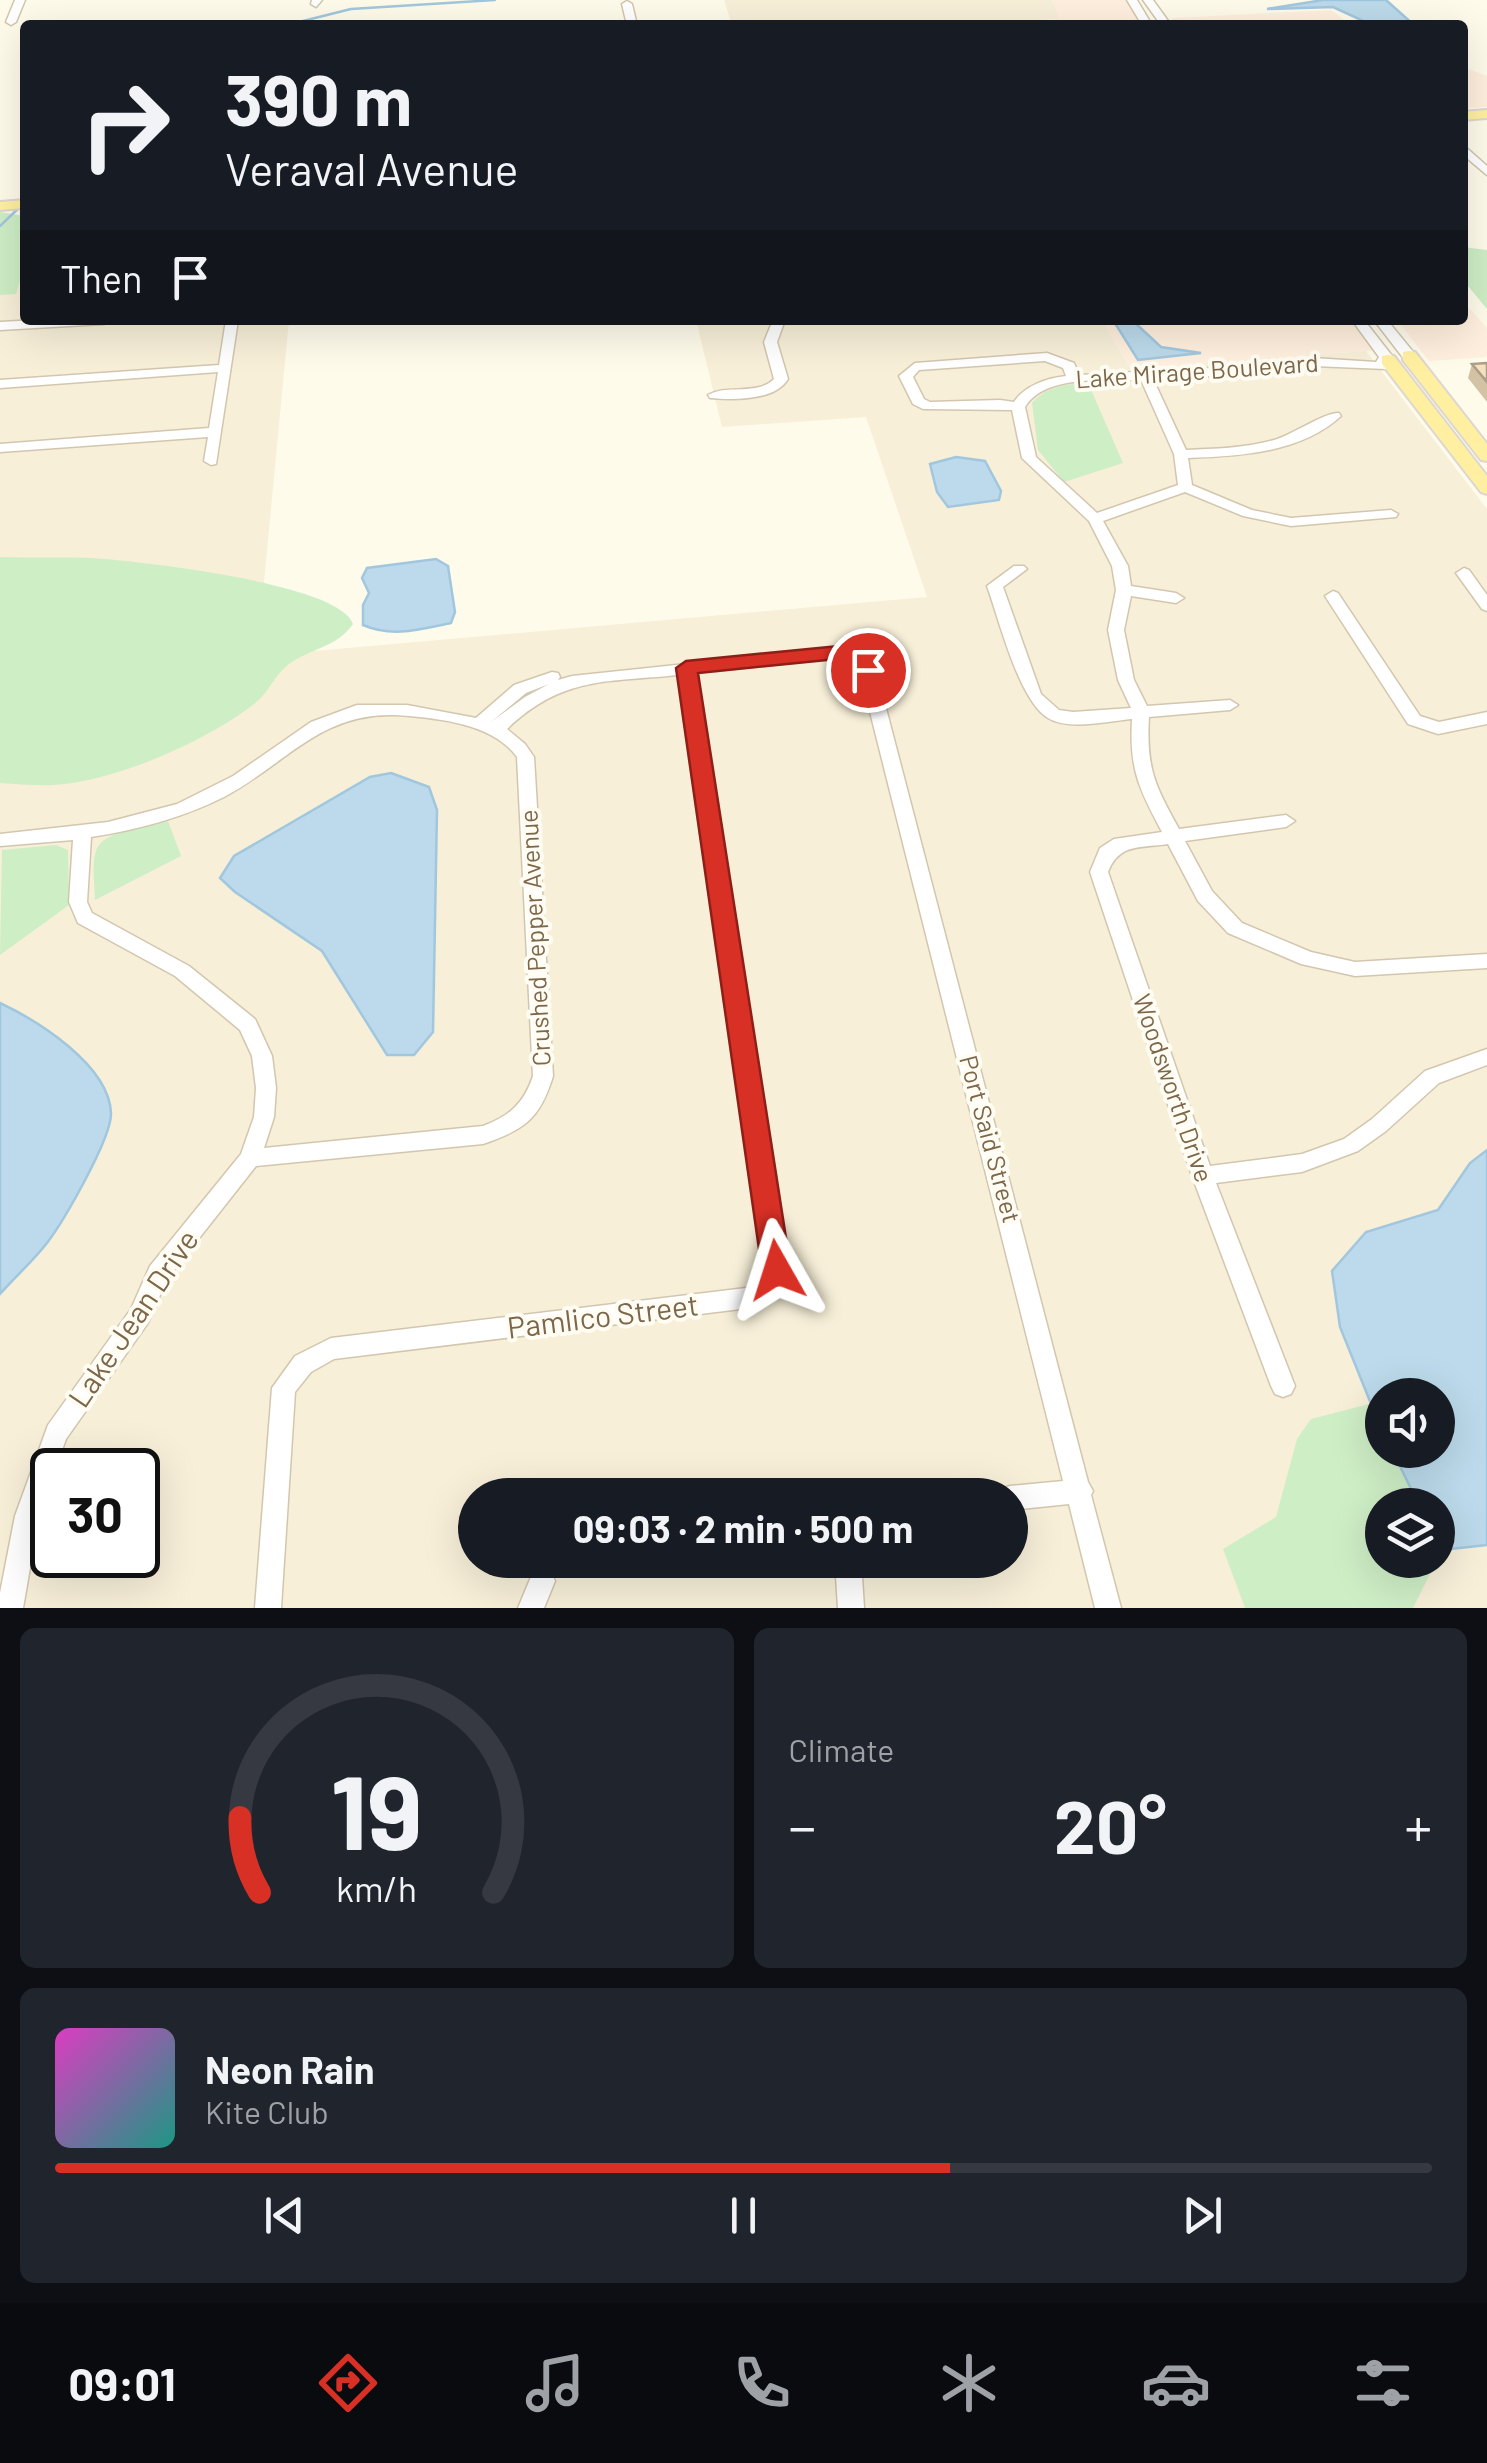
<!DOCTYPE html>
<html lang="en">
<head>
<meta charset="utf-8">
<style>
	:root { --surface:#171b24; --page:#20242c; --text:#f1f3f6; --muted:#9ea1a6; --line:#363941; --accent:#d93025 }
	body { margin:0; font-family:Barlow,sans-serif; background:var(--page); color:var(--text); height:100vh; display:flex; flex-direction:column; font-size:38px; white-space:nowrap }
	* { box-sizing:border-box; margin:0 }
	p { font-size:32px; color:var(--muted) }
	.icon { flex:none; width:55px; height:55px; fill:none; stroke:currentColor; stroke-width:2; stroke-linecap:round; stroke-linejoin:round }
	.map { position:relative; height:1608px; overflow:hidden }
	.panel { display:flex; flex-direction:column; gap:20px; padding:20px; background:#0d0f14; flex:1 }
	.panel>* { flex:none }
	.top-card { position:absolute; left:20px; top:20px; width:1448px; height:305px; border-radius:10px; box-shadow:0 10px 40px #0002; background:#171b24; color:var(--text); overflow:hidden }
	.tools { position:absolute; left:1365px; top:1378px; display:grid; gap:20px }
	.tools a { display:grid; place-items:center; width:90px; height:90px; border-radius:50%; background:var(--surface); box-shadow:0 10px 40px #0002; font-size:50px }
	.speed { position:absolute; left:30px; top:1448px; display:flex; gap:20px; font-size:50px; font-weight:700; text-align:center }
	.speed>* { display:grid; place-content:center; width:130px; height:130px; border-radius:50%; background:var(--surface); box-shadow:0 10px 40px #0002; line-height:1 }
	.speed .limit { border:5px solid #111; border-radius:15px; background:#fff; color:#111 }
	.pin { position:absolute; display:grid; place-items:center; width:85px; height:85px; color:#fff; margin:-42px; border:5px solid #fff; border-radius:50%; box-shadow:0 2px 10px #0007 }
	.me { position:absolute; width:110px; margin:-55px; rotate:354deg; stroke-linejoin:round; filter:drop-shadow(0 0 8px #0008) }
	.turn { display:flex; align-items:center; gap:35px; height:210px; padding:0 40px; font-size:45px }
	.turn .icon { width:130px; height:130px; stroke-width:2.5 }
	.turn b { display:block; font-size:70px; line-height:85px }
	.then { display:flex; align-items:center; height:95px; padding:0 40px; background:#0003; gap:20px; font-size:38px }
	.big { font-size:75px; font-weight:700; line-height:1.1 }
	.panel .card { flex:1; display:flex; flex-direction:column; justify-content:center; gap:15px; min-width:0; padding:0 35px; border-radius:15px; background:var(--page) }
	.panel .dial { align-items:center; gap:0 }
	.dial svg { height:260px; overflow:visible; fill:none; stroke:var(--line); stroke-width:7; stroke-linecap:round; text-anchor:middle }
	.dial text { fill:var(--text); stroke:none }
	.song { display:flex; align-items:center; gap:30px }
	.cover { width:120px; height:120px; border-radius:15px; background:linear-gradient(135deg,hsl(310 70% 55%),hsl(170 70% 35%)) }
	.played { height:10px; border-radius:5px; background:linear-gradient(90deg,var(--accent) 65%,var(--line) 65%) }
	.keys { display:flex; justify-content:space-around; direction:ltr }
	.heat { display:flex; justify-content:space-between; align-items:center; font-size:55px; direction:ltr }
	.panel .tiles { flex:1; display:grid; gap:20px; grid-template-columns:1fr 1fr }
	.card:last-child { grid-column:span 2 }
	.trip { position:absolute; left:458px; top:1478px; width:570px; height:100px; border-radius:50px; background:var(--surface); box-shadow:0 10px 40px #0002; font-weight:700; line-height:100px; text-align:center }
	.tab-bar { display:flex; height:160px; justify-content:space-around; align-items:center; background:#090b0e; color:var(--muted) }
	.tab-bar .icon { width:70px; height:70px }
	.tab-bar .current { color:var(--accent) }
	.tab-bar b { font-size:45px; color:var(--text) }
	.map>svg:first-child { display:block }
	.residential { fill:#f7efd8; fill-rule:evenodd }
	.commercial { fill:#ffefde }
	.green { fill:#ceeec6 }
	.water { fill:#bcdaeb; stroke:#a1c7de; stroke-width:2.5 }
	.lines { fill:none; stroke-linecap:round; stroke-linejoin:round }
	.stream { stroke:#a1c7de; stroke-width:2.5 }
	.minor-casing { stroke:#d3c6ae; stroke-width:3 }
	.major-casing { stroke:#ddd7d0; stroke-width:4 }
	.minor { fill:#fff; fill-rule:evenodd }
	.major { fill:#fff0a1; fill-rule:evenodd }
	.wall { fill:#d4c2a4 }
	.building { fill:#f6e1bf; stroke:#ac9e86; stroke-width:2.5 }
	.route { fill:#d93025; stroke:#8d1f18; stroke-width:2.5 }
	.labels { text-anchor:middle; stroke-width:8; stroke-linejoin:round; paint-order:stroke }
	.street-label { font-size:25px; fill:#7d674a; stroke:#fffdf3 }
	.near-street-label { font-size:30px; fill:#7d674a; stroke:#fffdf3 }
</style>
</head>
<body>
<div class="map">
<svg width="1487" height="1608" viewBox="0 0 1487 1608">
	<rect width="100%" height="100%" fill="#fefbeb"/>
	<path class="residential" d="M724,0h328l8,19 -95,6h-233z
		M25,221v99h264l-32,336 670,-59 -61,-180 -144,10 -26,-107h406l28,48 236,-17 121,158v1099h-1487v-1386zM1382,1395h56v55h-56zM52,1470h86v85h-86zM475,1495h535v65h-535zM1382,1505h56v55h-56z"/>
	<path class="commercial" d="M1052,0h78l16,25h-181l94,-6z
		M1331,10l16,12 11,3h-182l-5,-7z
		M1463,67l24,9v31l-24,1z
		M1463,301l24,27v29l-58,4 -32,-41h65z
		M1102,320h255l22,30 -249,18z"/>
	<path class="green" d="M0,212l25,4 -1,51 -8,27 -16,1z
		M1463,247l24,3v59l-24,-29z
		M1088,383l35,80 -59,19 -26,-32 -6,-47c15,-17 34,-19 56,-20z
		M0,557c31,1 61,0 92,1 45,3 248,25 261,66 -17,24 -42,24 -64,40 -16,12 -20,29 -35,40 -49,38 -138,77 -200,81 -17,1 -36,-1 -54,-2z
		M168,821l13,35 -86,44c0,-15 -4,-35 1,-49 6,-21 53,-25 72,-30z
		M56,845l12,5 1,55 -69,50 2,-105z
		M1369,1404l13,27v19h10l27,55h-37v55h55l-24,48h-168l-22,-59 53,-32 21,-78 14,-20z"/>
	<path class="water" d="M1323,0h63l28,25h-42l-39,-18 -66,2z
		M1113,320h19l29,27 40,6 -63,7z
		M956,457l29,4 16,30 -2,9 -51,7 -11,-15 -7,-28z
		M436,559l12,7 7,46 -4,11c-30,6 -58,15 -88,2v-20l6,-12 -7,-15 5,-10z
		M391,773l38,14 8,23 -4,222 -19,23h-27l-65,-104 -87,-59 -15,-14 14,-22 136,-79z
		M0,1003c38,18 109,62 111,110 1,25 -48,109 -64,130 -14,18 -32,34 -47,51z
		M1487,1150v395l-45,5 -4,-8v-37h-19l-27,-55h46v-55h-56v36l-42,-104 -8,-56 34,-39 72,-22 32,-47z"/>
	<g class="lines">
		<path class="stream" d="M287,25l64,-16 144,-9
			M0,226l25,-24"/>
		<g class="minor-casing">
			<path id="minor" d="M15,0h10l-9,22 -5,3 -5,-3z
				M312,0h10l-6,7 -5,-3z
				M1127,0h10l15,25h-10z
				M1143,0h10l18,25h-10z
				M627,1l5,3 5,21h-10l-5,-21z
				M1462,144l25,22v9l-25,-21z
				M38,320h72l-6,4 -104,6v-8z
				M226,320h12l-22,144 -5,1 -7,-4 4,-24 -208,15v-8l209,-16 9,-56 -218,16v-8l219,-15z
				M773,320h12l-8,22 11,37c-13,22 -55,21 -78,19l-2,-3c20,-11 49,1 66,-16l-10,-37z
				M1352,320h12l29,37 1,3 -8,9 -73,-3 -82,9 -78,4 33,71c29,-1 59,-2 88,-10 18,-5 51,-28 65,-27l2,3c-40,37 -101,40 -153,42l4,27 60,25 39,8 100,-8 7,4 -2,3 -105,9 -48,-10 -58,-24 -82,29 25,45 3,20 45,7 8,5 -8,5 -45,-7 -7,34 10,50 13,26 83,-6 8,5 -8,5 -81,7c-3,52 6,68 30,112l107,-14 9,6 -9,6 -101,14 27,50 30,32 69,29 44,10 132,-8v14l-132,8 -54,-12 -73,-31 -30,-32 -30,-57c-27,4 -49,-1 -60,28l102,294 92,-12 42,-15 28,-20 53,-48 62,-22v16l-48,18 -53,48 -28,20 -56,21 -86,11 79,203 -4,8 -8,3 -8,-3 -4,-8 -79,-210 -102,-304 10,-24 14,-9 48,-7c-23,-43 -33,-63 -30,-113 -23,2 -63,12 -84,-1 -29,-17 -49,-99 -61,-132l27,-20h10l3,3 -24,18 38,107 18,16 14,2 58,-4 -13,-28 -10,-50 8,-40 -4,-24 -23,-45 -67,-63 -10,-48 -89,-1 -10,-5 -14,-28 16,-13 132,-10 27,10 5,12 152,-8 82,-9 63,4 3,-5zM1045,361l18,7 3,8c-19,2 -42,10 -52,26l-14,-2 -70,2 -6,-3 -11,-22 6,-7zM1141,380l33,74 4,31 -81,28 -61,-56 -11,-50c20,-33 81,-26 116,-27z
				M1374,320h13l27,33v6h-10z
				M1464,568l5,2 18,25v16l-5,-2 -26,-36z
				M1333,591l5,2 82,123 19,6 48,-10v12l-49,10 -30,-10 -83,-128z
				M839,648l24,7 13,15 212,812 5,9 -2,4 30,113h-26l-26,-104 -59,6v-15h-11l2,-6 9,-3 53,-5 -203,-809 -9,-9 -13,-5 -143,15 93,597 -18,28 -21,10 -415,51 -23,13 -16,20 -14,216h-26l17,-220 23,-32 36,-18 415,-50 8,-4 12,-16 -87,-593c-70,7 -117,1 -172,54l18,15 9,13 19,319c-13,43 -29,54 -70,68l-227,22 -89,113 -19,44 -82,116 -11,31h-3l-13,46 -16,92h-23v-15l15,-77 33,-91 83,-116 19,-43 91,-112 13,-37 2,-29 -4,-32 -12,-26 -65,-54 -97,-53 -9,-21 4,-62 -73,6v-12l108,-12 69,-18 56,-28 78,-54 46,-17h50l69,13 38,-33 38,-13 6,1 2,4 -2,3 14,-4zM549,684l-24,13 -34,25 35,-29zM395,715c39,3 97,7 122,42l16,319c-9,27 -23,40 -50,50l-219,22 10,-31 2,-29 -4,-32 -17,-37 -66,-53 -97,-53 -5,-11 4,-65c46,-7 91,-19 133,-40 62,-33 95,-84 171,-82z
				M835,1560h26l3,48h-26z
				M542,1568l9,4 4,9 -11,27h-26l15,-36z"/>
		</g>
		<g class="major-casing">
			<path id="major" d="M1487,110v8l-25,2v-8z
				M25,200v8l-25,2v-8z
				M1409,351l6,1 72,92v17l-6,-1 -78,-100v-8z
				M1388,355l6,1 93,120v18l-6,-2 -99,-128v-8z"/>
		</g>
		<use href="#minor" class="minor"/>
		<use href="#major" class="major"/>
	</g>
	<path class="wall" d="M1487,363v39l-19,-24 4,-14z"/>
	<path class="building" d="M1487,363v19l-15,-18z"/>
	<path class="route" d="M839,646l26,8 14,16 -3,5h-15l-11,-11 -13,-5 -139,14 93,597 -4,9 -10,4 -10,-4 -5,-9 -86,-602 10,-7z"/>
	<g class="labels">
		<g class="street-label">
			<text transform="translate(1197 371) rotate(-4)" y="9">Lake Mirage Boulevard</text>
			<text transform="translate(535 938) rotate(-93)" y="9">Crushed Pepper Avenue</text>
			<text transform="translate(1173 1088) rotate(71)" y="9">Woodsworth Drive</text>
			<text transform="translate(990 1139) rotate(75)" y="9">Port Said Street</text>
		</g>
		<g class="near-street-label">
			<text transform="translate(603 1317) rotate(-7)" y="10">Pamlico Street</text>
			<text transform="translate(134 1319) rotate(-56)" y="10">Lake Jean Drive</text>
		</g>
	</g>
</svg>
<div class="tools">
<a><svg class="icon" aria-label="sound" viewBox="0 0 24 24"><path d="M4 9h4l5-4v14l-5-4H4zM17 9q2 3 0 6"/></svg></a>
<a><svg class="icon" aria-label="layers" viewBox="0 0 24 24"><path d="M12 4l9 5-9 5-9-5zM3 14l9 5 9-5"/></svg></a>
</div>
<div class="speed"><div class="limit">30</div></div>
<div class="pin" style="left:868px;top:670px;background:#d93025"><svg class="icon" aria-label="arrive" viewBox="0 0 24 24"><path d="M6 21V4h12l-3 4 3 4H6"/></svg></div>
<svg class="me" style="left:777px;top:1270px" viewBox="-20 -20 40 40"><path d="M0-17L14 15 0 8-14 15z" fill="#d93025" stroke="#fff" stroke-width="4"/></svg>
<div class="trip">09:03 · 2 min · 500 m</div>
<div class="top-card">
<div class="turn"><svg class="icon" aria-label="right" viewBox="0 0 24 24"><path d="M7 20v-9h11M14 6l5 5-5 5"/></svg><div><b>390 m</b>Veraval Avenue</div></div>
<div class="then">Then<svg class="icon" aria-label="arrive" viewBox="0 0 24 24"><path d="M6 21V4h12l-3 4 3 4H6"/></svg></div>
</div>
</div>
<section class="panel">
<div class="tiles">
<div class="card dial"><svg viewBox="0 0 100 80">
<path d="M14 69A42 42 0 1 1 86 69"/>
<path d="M14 69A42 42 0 0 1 8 46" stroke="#d93025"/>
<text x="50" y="56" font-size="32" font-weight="700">19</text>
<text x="50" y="72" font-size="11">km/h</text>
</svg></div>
<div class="card"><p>Climate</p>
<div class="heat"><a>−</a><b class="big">20°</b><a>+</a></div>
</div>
<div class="card">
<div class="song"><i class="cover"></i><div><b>Neon Rain</b><p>Kite Club</p></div></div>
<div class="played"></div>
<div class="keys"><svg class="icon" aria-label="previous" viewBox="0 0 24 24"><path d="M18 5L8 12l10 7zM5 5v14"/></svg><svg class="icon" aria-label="pause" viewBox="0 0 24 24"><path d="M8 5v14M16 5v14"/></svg><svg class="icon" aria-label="next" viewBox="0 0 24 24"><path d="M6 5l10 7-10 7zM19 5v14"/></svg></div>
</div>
</div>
</section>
<nav class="tab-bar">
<b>09:01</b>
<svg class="icon current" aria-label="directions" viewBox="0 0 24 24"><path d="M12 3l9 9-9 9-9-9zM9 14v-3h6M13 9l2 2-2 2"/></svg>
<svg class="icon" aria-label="music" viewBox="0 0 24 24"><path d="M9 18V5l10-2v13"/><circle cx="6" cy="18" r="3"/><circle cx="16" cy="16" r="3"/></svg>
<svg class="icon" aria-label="phone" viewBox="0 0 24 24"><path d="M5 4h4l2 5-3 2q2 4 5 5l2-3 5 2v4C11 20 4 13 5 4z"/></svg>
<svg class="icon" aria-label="climate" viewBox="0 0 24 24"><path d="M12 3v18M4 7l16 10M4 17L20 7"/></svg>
<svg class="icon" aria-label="car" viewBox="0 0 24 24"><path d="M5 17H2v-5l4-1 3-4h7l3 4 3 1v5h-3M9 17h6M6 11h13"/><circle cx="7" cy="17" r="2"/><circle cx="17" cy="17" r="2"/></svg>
<svg class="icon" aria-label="filters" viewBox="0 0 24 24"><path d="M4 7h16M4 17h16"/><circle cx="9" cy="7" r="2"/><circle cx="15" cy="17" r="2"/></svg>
</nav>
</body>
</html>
